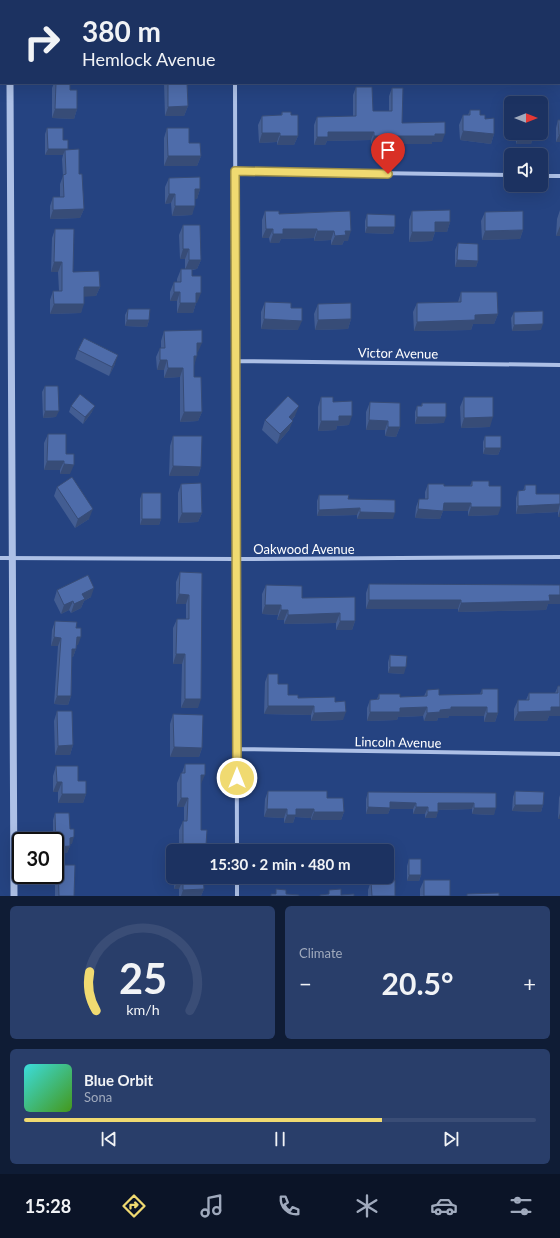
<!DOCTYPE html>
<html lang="en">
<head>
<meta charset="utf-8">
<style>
	:root { --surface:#1c3261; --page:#293e6a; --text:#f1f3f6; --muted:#a0aabd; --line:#3a4d76; --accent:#f0da71 }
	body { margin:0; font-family:Lato,sans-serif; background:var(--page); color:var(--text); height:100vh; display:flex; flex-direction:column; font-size:15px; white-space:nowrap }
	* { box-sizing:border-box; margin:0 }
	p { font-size:13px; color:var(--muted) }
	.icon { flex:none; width:22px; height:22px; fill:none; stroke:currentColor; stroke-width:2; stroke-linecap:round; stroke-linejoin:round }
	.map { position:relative; height:896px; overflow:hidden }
	.drawer { display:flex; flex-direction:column; gap:10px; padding:10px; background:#0f1c35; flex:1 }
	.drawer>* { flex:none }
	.hud { position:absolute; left:0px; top:0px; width:560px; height:84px; box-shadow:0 4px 16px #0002,0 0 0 1px var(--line); background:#1c3261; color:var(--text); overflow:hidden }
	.needle { width:26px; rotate:90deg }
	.tools { position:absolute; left:504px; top:96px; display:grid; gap:8px }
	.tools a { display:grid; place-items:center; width:44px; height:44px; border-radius:6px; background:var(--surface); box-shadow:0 4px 16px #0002,0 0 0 1px var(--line); font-size:20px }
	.speed { position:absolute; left:12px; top:832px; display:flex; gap:8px; font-size:20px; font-weight:700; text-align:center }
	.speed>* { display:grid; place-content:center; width:52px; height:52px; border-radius:50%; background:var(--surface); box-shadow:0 4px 16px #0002,0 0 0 1px var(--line); line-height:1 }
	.speed .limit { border:2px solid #111; border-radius:6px; background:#fff; color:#111 }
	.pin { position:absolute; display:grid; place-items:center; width:34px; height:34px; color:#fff; margin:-41px -17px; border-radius:50% 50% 50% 0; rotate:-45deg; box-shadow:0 0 4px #0007 }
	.pin .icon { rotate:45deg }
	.me { position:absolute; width:44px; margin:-22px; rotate:0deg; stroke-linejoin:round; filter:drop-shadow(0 0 3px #0008) }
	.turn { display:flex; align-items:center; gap:14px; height:84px; padding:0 16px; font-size:18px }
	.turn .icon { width:52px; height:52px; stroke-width:2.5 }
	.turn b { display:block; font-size:28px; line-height:34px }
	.big { font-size:30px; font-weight:700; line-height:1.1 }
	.drawer .widget { flex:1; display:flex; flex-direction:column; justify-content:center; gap:6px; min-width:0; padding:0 14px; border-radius:6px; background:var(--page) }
	.drawer .dial { align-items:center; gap:0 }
	.dial svg { height:104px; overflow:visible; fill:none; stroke:var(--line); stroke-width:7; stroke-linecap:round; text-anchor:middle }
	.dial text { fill:var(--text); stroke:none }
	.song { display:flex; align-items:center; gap:12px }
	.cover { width:48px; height:48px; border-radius:6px; background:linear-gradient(135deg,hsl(180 70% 55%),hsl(100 70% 35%)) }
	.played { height:4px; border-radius:2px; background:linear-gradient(90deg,var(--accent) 70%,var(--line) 70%) }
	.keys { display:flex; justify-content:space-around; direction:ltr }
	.heat { display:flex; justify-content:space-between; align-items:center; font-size:22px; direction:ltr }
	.drawer .tiles { flex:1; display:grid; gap:10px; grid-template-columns:1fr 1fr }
	.widget:last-child { grid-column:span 2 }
	.trip { position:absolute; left:166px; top:844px; width:228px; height:40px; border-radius:6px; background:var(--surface); box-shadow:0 4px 16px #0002,0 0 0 1px var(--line); font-weight:700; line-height:40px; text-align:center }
	.dock { display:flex; height:64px; justify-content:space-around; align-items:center; background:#0b1427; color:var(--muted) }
	.dock .icon { width:28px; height:28px }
	.dock .current { color:var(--accent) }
	.dock b { font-size:18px; color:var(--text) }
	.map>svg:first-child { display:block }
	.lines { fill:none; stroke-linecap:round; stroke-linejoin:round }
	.minor { stroke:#adc0e6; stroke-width:4 }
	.tertiary { stroke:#adc0e6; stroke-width:7 }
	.wall { fill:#435d92 }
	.shaded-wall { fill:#374c77 }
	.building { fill:#4e6caa; stroke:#374c77 }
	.route-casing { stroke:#9c8e49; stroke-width:10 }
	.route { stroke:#f0da71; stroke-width:7 }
	.labels { text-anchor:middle; stroke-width:3; stroke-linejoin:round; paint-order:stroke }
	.street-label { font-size:13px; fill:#fff; stroke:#254381 }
</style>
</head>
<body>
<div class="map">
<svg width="560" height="896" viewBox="0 0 560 896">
	<rect width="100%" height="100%" fill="#254381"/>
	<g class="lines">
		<path class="minor" d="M234,0v1
			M235,83l2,768
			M235,171l276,4
			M541,176h19
			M236,361l324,4
			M0,558l236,1 324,-2
			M237,749l323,5
			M237,877v19"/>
		<path class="tertiary" d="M10,1v-1
			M10,83l4,813"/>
	</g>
	<path class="wall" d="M560,27v23h-1v-21z
		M54,83h16v7l7,19 -3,10 -22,-1v-30z
		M164,83h23l1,23 -4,10h-19z
		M356,87l17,24h16v-15l3,-8 10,35 40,19h-10v2h-61v-4l-44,1 -2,4h-11v-20l3,-8 36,-1v-21z
		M470,110l15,9 9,15 -3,10 -31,-4 -1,-15 4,-10h5z
		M282,112l9,3 7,21 -4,9h-17v-3l-18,1 -1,-18 4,-9 19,-1z
		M558,120h2v22h-4v-14z
		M47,128l16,12 5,9v1l11,24 5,35 -4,9 -30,1v-13l3,-9h7v-13l3,-8 -1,-17 1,-4h-18v-21z
		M167,128l22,15 12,13 -4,10h-33v-28z
		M516,133h18l-3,11h-15z
		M169,178l31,11 -3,10h-2l-3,16 -20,1 -1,-13 -6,1v-17z
		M560,210v26h-4l1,-17z
		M265,211l14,3 71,-3 -2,30h-4l-2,4h-11v-5l-17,1v-3l-33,1 -2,4h-9l-1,-5h-7v-18z
		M412,211l38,11 -3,10h-12l-3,9 -23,1v-22z
		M485,212l38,18 -3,9 -38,1 -1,-19z
		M367,214l28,13 -2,7 -28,-1v-12z
		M183,225l18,35 -4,9 -5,1v6l5,27h-1l-3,10h-16v-12h-7v-9l4,-10h3v-3l4,-10h4v-10h-5l-1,-24z
		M55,229l18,43 27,15 -4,9h-12l-3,17 -31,1v-14l3,-9h6l-1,-19h-7l1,-34z
		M458,243l20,18 -2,6h-21v-17z
		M461,292l37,22 -4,10h-21l-2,6 -57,1 -1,-19 4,-9 41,-1z
		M265,302l26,6 7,22 -37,-1v-17z
		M318,304l33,15 -3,10 -33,1 -1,-16z
		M128,309l21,11 -2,7 -22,-1v-11z
		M514,312l27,18 -29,1 -1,-13z
		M164,331l34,21h-1l-3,13v12l8,35 -4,9 -18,1v-45l-16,1v-8h-7l-1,-13 4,-9h1v-7z
		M78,350l37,14 -6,12 -34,-17z
		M45,386l11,31 -13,1 -1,-26z
		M321,397l12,5 16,23 -12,1 -1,4 -18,1v-24z
		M464,397l26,30 -29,1 -1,-21z
		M370,402l30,25 -4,10 -11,-1v-6h-19v-18z
		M422,403l22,20 -29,1v-12l2,-6h4z
		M71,406l21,6 -9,12 -14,-12z
		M295,416l-3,4 -3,10 -12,14 -15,-14 3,-10z
		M48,434l18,20 4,20h-10v-4h-16v-27z
		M173,436l28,31 -3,9h-29l1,-30z
		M485,436l16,12 -3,7 -15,-1v-12z
		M472,481l17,5 9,29 -30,1v-5h-25l-3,8 -25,-1 1,-11 3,-8h6v-7l3,-8 16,2h26z
		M181,484l21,29 -4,9 -20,1v-30z
		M525,485l11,9h24v23h-2v-5l-42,2v-16l2,-7h5z
		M57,487l32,32 -14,9 -21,-32z
		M142,493l19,26 -2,6h-19v-26z
		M319,495l29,4 45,20h-36v-4l-40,1v-15z
		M180,572l22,1 -4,135h-17l1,-44h-9v-36l4,-9h9v-15h-10v-22z
		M369,584l191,1v19h-12l-2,6 -88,2v-3h-92v-16z
		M266,585l36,13 53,-1v24l-3,9h-16v-7l-52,1v-4h-7l1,-5 -16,-1v-20z
		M57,590l34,7 -7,4 -3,7 -10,5 -2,-3 -8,4 -7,-14z
		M55,621l21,7 2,17h-2v4l-3,8h-1l-1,39 -3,9 -14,-1 4,-58h-7l1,-16z
		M390,655l14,19 -16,-1v-11z
		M268,674l20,21 10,3 37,4 8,18 -32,1v-6l-47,-1 1,-32z
		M558,686h2v30h-11l-2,5h-33v-12l4,-9h8l3,-7h26z
		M482,689l16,24 -3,9h-11v-6h-35l-1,2h-10l-1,3h-13l-1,-5 -25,1 -1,3 -30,1v-13l3,-8 7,-1 2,-5 21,3 24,-1 3,-6 12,5 41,-1z
		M57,711l16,34 -3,10h-15l-1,-34z
		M173,714l29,34 -3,9h-29v-33z
		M185,764l16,20v46l3,21h-25v-21l4,-9h1v-14h-7v-24l4,-10h1z
		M56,766l30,28 -3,9h-25v-11h-5v-16z
		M268,791l59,7 17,14 -3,8h-30v-2l-16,-1 -2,6h-9v-5l-20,-1 1,-18z
		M515,791l28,14 -2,7 -29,-1 1,-14z
		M368,792l128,1 -2,22 -22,-1v-5l-34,1 -2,8h-11v-4h-12v-5h-23l-2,5h-22v-15z
		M560,795v24h-2l1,-21z
		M55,813l15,16 2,15h-2v2l-3,7h-12v-12h-2v-21z
		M409,859l12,16 -2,6h-12v-15z
		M58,865l16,31h-19v-21z
		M175,877h28l1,12 -3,7h-22v-7h-5z
		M424,880l26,16h-30v-7z
		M371,881l24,15h-27v-6z"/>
	<path class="shaded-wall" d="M560,43v7h-1v-4z
		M188,106l-4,10h-19l3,-9z
		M55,109h22l-3,10 -22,-1z
		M463,131l31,3 -3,10 -31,-4z
		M328,132h46l-3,8 -44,1 -2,4h-11l3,-8z
		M262,133h18l-3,9 -18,1z
		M435,134h10l-3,8h-10v2h-61l3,-8z
		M534,134l-3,10h-15l3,-9z
		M559,135h1v7h-4z
		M280,136h18l-4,9h-17z
		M48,149h20l-2,6 -1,-5 -2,5h-18z
		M168,156h33l-4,10h-33z
		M195,189h5l-3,10h-5z
		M169,194h6l-4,9 -6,1z
		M175,206h20l-3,9 -20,1z
		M84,209l-4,9 -30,1 3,-9z
		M435,222h15l-3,10h-12l-3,9 -23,1 3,-10z
		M560,226v10h-4z
		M367,227h28l-2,7 -28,-1z
		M266,229h7l-4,9h-7z
		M283,229h34l-3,9 -33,1 -2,4h-9l3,-9z
		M523,230l-3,9 -38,1 3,-9z
		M317,231h17l-3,9 -17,1z
		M345,231h6l-3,10h-4l-2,4h-11l4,-9z
		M183,249h6l-4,10h-5z
		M189,260h12l-4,9 -12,1z
		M457,260l21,1 -2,6h-21z
		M54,262h8l-4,10h-7z
		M84,287h16l-4,9 -15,1z
		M174,292h6l-3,9h-7z
		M196,293h5l-4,10h-4z
		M180,303h16l-3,10h-16z
		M54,304h30l-3,9 -31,1z
		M498,314l-4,10h-21l-2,6 -57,1 3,-9 58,-7z
		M264,319l38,2 -4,9 -37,-1z
		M351,319l-3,10 -33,1 3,-10z
		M127,320h22l-2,7 -22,-1z
		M543,324l-2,6 -29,1 2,-6z
		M197,343h5l-4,9h-4z
		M118,355l-3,9 -6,12 3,-9z
		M194,356h3l-3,10z
		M160,360h7l-3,10h-7z
		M168,368h15l-3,9 -16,1z
		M95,406l-3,6 -9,12 2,-7z
		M299,406l-4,10 -10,11 4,-10z
		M45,411h14l-3,6 -13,1z
		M184,412h18l-4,9 -18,1z
		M339,416h13l-3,9 -12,1 -1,4 -18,1 3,-10z
		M417,417h29l-2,6 -29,1z
		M493,417l-3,10 -29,1 3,-10z
		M369,420l19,1 -3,9h-19z
		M293,421l-4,9 -12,14 3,-10z
		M388,427h12l-4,10 -11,-1z
		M485,448h16l-3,7 -15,-1z
		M47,461h17l-4,9h-16z
		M64,464l10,1 -4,9h-10z
		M173,466l28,1 -3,9h-29z
		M444,503h27l-3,8h-25l-3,8 -25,-1 3,-9z
		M560,504l-2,8 -42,2 2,-8z
		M471,507h30l-3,8 -30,1z
		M360,508l-3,7 -40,1 2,-6z
		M93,509l-4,10 -14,9 3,-9z
		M560,510v7h-2z
		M360,512l35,1 -2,6h-36z
		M182,513h20l-4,9 -20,1z
		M142,519h19l-2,6h-19z
		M94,588l-3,9 -7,4 -3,7 -10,5 3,-9 8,-10z
		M179,594l10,1 -3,9h-10z
		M549,595h11v9h-12l-2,6 -88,2 3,-9z
		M369,600h92l-3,9h-92z
		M73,601l-4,9 -8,4 3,-9z
		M265,605h16l-3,10 -16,-1z
		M281,610h7l-4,10h-7z
		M340,613l-4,10 -52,1 4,-9z
		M340,621h15l-3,9h-16z
		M54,637l7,1 -3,8h-7z
		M77,637h4l-3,8h-4z
		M72,649h4l-3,8h-4z
		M176,654h9l-3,10h-9z
		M390,667h16l-2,7 -16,-1z
		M57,696h14l-3,9 -14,-1z
		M185,699h16l-3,9h-17z
		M268,706h46l-3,9 -47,-1z
		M427,707l-4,9 -25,1 -1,3 -30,1 3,-9 30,-4z
		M451,707h36l-3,9h-35l-1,2h-10l-1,3h-13l3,-8z
		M551,707h9v9h-11l-2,5h-33l4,-9z
		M346,712l-3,8 -32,1 3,-8z
		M487,713h11l-3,9h-11z
		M73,745l-3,10h-15l3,-9z
		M174,747l28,1 -3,9h-29z
		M201,775h4l-4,9z
		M57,782h5l-4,10h-5z
		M62,794h24l-3,9h-25z
		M181,798h7l-4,9h-7z
		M390,802l26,1 -3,6h-23l-2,5h-22l2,-7z
		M438,803h36l-2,6 -36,1z
		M515,805h28l-2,7 -29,-1z
		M416,807h12l-3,7h-12z
		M474,808h22l-2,7 -22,-1z
		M267,809h20l-3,9 -20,-1z
		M296,809h18l-3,9 -16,-1 -2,6h-9l3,-8z
		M314,812h30l-3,8h-30z
		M428,812h10l-2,6h-11z
		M560,813v6h-2z
		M74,837l-2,7h-5l3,-6z
		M183,845h23l-2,6h-24z
		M70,846l-3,7h-12v-4l1,-2z
		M409,875h12l-2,6h-12z
		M178,879h5l-4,10h-5z
		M204,889l-3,7h-20l2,-6z"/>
	<path class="building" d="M56,83h14v7h7v19h-22z
		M168,83h19l1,23 -20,1z
		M356,87h16l1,24h19v-23h11l-1,35 43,-1v12h-10v2h-61v-4h-46v5h-11v-20l39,-1z
		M470,110h10v5h5v4l9,-1v16l-31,-3v-16h7z
		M282,112h9v3h7v21h-18v-3h-18v-17l20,-1z
		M558,120h2v15h-1z
		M47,128h16v12h5v9h-20z
		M167,128h22v15h11l1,13h-33z
		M519,133h15v1l-15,1z
		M79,149v25h3l2,35 -31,1v-13h11l-1,-22 3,-1 -1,-24z
		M200,177v12h-5v17h-20v-12h-6v-16z
		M450,210v12h-15v10h-23v-21z
		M265,211h14v3l71,-3 1,20h-6l1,4 -11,1 -1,-5h-17v-2h-34v5h-10v-5h-7z
		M523,211v19l-38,1v-19z
		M367,214l28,1v12h-28z
		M183,225h17l1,35h-12v-11h-6z
		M55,229h19l-1,43 26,-1 1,16h-16v17h-30l-1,-13h9v-29h-8z
		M458,243l20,1v17l-21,-1z
		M181,269h11v7h9v17h-5v10h-16v-11h-6v-10h7z
		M461,292h36l1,22 -23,1v5l-58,2v-19l44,-1z
		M265,302l26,1v5h11v13l-38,-2z
		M351,303v16l-33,1v-16z
		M128,309h22l-1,11h-22z
		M543,311v13l-29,1v-13z
		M202,330v13h-5v13h-3v21h7l1,35h-18l-1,-44h-15l-1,-8h-7v-12h5l-1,-17z
		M84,338l34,17 -6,12 -34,-17z
		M45,386h13l1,25h-14z
		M80,394l15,12 -10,11 -14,-11z
		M288,396l11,10 -10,11 4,4 -13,13 -15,-14z
		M321,397h12v5l19,-1v15h-13v5h-18z
		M464,397h29v20l-29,1z
		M370,402l30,1v24h-12v-6l-19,-1z
		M422,403h24v14h-29v-11h5z
		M48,434h18v20h8v11l-10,-1v-3h-17z
		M173,436h29l-1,31 -28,-1z
		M485,436h16v12h-16z
		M72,477l21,32 -15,10 -21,-32z
		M472,481h17v5h12v21h-30v-4h-27l-1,8 -25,-2 1,-10h9v-15h16v2h28z
		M201,483l1,30h-20l-1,-29z
		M525,485h11v9h24v10l-42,2v-15l7,-1z
		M142,493h19v26h-19z
		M319,495h30l-1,4 47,1v13l-35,-1v-4l-41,2z
		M180,572l22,1 -1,126h-16v-45h-9l1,-35h12v-24l-10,-1z
		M88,575l6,13 -12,6 3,5 -11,5 -1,-3 -9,4 -7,-15z
		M369,584l191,1v10h-11l1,6 -89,2v-3h-92z
		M266,585l36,1v12l53,-1v24h-15v-8l-52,2v-5h-7v-5h-16z
		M55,621l22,1 -1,6h5v9h-4l-1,12h-4l-1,47h-14l4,-58 -7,-1z
		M390,655l17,1 -1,11h-16z
		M268,674h10v10h10v11h10v3l37,-1v5l10,-1 1,11 -32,1v-7h-46z
		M558,686h2v21h-9v4l-33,1v-12h11v-7h29z
		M439,689v6l43,-1v-5h16v24h-11v-6h-36v2l-11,1v2l-13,1v-6l-27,1v4h-30v-12l9,-1v-5h21v3l27,-1v-6z
		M57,711h15l1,34 -15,1z
		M173,714l30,1 -1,33 -28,-1z
		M185,764h20v11h-4v55h6l-1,15h-23v-24h4l1,-23h-7v-25h4z
		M56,766h22v15h8v13h-24v-12h-5z
		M268,791h59v7h16l1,14h-30v-3h-18v6h-9v-6h-20z
		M515,791l29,1 -1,13h-28z
		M368,792l128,1v15h-22v-5h-36v9h-10v-5h-12v-4l-26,-1v6l-22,-1z
		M55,813h14l1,16h4v8l-4,1v8l-14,1z
		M409,859h12v16h-12z
		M58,865h17l-1,31h-15z
		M178,877h25l1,12 -21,1v-11h-5z
		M395,880v16h-23l-1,-15z
		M424,880h26v16h-26z
		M276,889l10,1v4l13,1v1h-28v-2h5z
		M341,889v6l13,-1v2h-34v-1l9,-1v-4z
		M499,893v3h-32v-2z"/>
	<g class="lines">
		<g class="route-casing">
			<path id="route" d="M237,778l-2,-607 153,3"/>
		</g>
		<use href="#route" class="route"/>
	</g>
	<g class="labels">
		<g class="street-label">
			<text transform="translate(398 353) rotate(1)" y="5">Victor Avenue</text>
			<text x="304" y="554">Oakwood Avenue</text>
			<text transform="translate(398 742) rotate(1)" y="5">Lincoln Avenue</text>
		</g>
	</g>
</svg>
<div class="tools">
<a><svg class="needle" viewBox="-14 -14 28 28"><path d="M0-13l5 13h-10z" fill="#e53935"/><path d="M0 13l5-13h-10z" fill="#a0aabd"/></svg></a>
<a><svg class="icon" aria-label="sound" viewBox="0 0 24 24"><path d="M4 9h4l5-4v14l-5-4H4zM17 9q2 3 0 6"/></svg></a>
</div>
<div class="speed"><div class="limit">30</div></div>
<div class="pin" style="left:388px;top:174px;background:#d93025"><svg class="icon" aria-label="arrive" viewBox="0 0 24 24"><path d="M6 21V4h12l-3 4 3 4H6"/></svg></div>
<svg class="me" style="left:237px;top:778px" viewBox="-20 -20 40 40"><circle r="17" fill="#f0da71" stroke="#fff" stroke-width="3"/><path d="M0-11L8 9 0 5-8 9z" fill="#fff"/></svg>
<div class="trip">15:30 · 2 min · 480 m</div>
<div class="hud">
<div class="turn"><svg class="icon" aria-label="right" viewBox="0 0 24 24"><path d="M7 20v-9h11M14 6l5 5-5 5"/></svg><div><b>380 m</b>Hemlock Avenue</div></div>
</div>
</div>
<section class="drawer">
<div class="tiles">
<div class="widget dial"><svg viewBox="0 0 100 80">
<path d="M14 69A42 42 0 1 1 86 69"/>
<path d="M14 69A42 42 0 0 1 9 39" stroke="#f0da71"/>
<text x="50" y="56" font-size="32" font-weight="700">25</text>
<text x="50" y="72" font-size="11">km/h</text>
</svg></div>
<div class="widget"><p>Climate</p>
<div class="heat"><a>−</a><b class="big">20.5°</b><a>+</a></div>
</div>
<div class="widget">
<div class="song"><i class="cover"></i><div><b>Blue Orbit</b><p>Sona</p></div></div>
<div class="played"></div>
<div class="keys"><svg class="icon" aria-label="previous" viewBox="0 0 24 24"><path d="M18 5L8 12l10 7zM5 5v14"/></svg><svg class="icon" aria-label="pause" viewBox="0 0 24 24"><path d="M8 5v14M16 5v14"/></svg><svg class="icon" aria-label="next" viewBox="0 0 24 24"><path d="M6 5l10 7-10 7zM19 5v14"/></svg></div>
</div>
</div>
</section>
<nav class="dock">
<b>15:28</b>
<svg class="icon current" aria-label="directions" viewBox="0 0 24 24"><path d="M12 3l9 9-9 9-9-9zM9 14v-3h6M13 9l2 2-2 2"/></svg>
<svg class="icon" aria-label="music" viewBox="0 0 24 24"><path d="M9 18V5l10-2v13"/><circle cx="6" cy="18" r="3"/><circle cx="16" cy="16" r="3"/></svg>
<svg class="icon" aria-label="phone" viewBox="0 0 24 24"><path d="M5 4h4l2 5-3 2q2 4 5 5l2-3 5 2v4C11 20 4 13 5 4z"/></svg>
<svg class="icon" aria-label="climate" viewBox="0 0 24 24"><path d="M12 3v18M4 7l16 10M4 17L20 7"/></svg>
<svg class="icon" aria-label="car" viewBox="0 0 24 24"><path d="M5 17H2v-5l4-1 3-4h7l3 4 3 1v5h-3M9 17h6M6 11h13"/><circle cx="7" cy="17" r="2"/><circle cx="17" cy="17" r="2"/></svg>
<svg class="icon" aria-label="filters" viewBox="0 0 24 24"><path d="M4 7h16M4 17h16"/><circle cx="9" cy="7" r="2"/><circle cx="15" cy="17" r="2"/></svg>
</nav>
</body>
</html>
